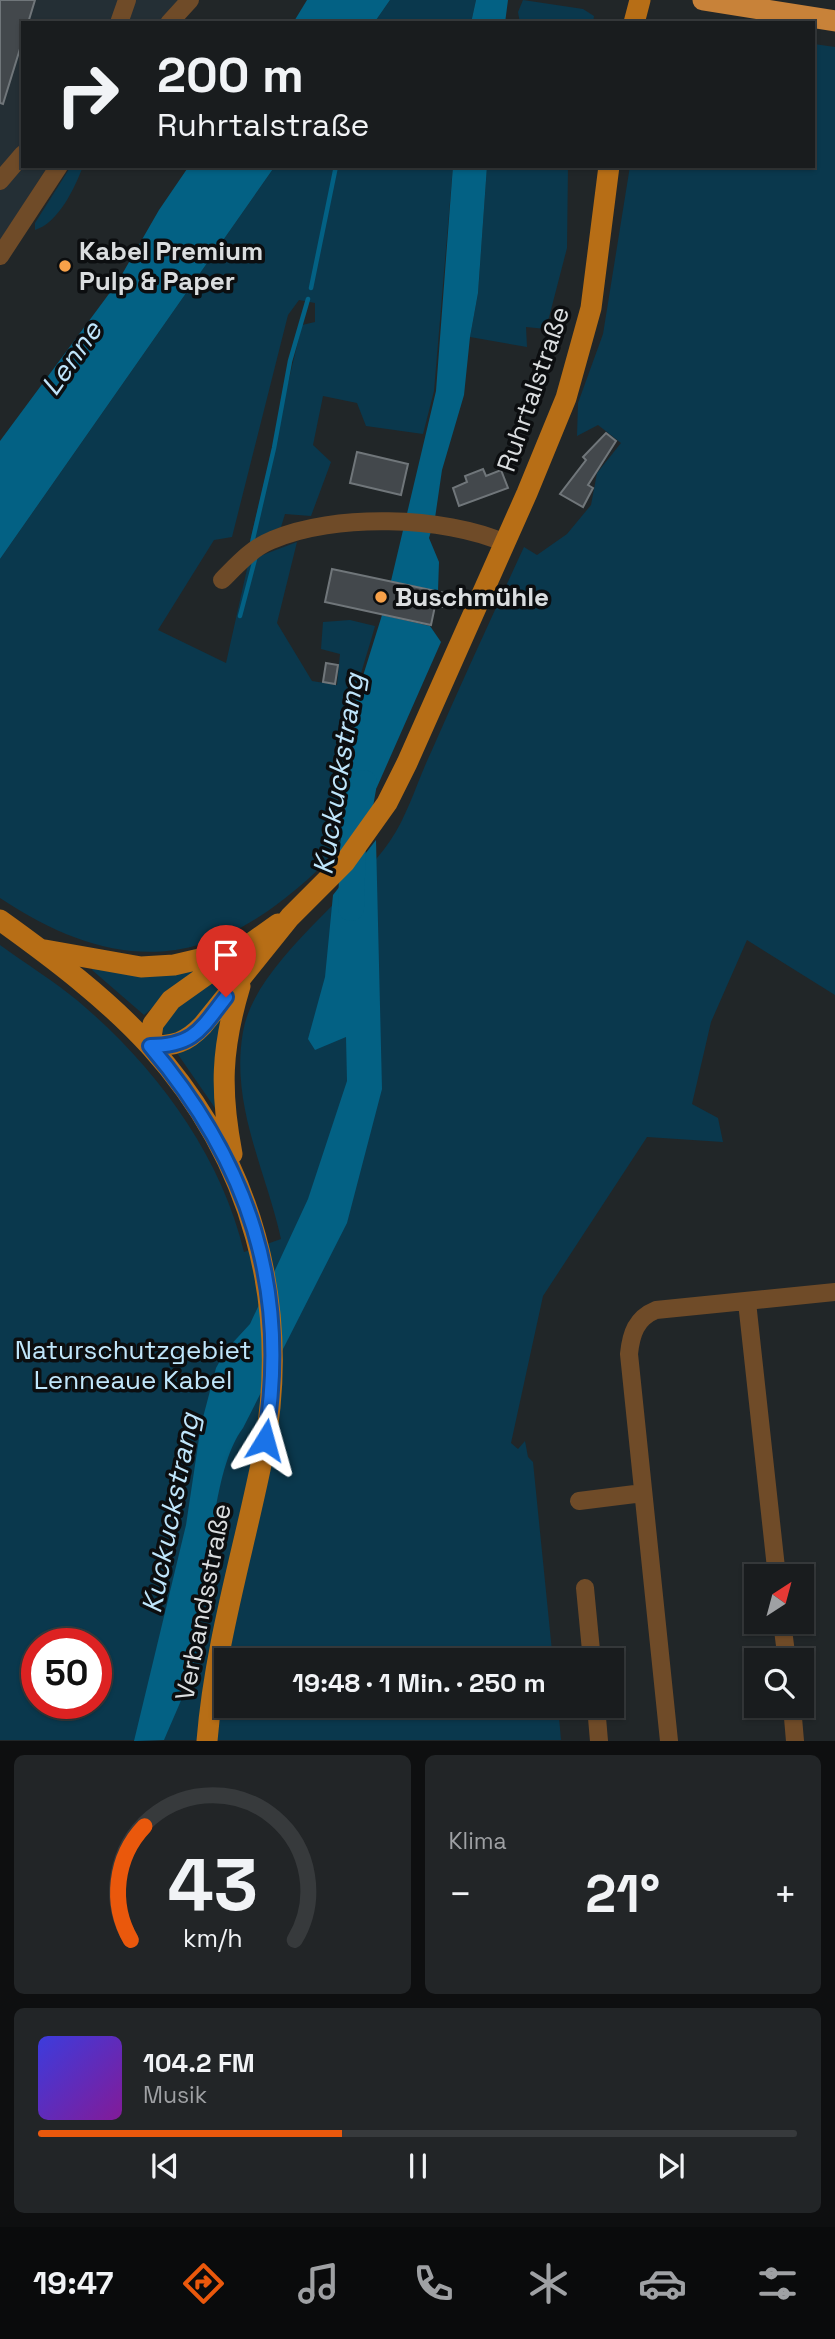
<!DOCTYPE html>
<html lang="de">
<head>
<meta charset="utf-8">
<style>
	:root { --surface:#191c1e; --page:#222527; --text:#f1f3f6; --muted:#9fa1a4; --line:#373a3c; --accent:#ea580c }
	body { margin:0; font-family:"Space Grotesk",sans-serif; background:var(--page); color:var(--text); height:100vh; display:flex; flex-direction:column; font-size:26px; white-space:nowrap }
	* { box-sizing:border-box; margin:0 }
	p { font-size:23px; color:var(--muted) }
	.icon { flex:none; width:38px; height:38px; fill:none; stroke:currentColor; stroke-width:2; stroke-linecap:round; stroke-linejoin:round }
	.map { position:relative; height:1741px; overflow:hidden }
	.panel { display:flex; flex-direction:column; gap:14px; padding:14px; background:#0e0f10; flex:1 }
	.panel>* { flex:none }
	.guide { position:absolute; left:21px; top:21px; width:794px; height:147px; border-radius:0px; box-shadow:0 2px 5px #0004,0 0 0 2px var(--line); background:#191c1e; color:var(--text); overflow:hidden }
	.needle { width:46px; rotate:36deg }
	.tools { position:absolute; left:744px; top:1564px; display:grid; gap:14px }
	.tools a { display:grid; place-items:center; width:70px; height:70px; border-radius:0px; background:var(--surface); box-shadow:0 2px 5px #0004,0 0 0 2px var(--line); font-size:35px }
	.speed { position:absolute; left:21px; top:1628px; display:flex; gap:14px; font-size:35px; font-weight:700; text-align:center }
	.speed>* { display:grid; place-content:center; width:91px; height:91px; border-radius:50%; background:var(--surface); box-shadow:0 2px 5px #0004,0 0 0 2px var(--line); line-height:1 }
	.speed .limit { border:10px solid #d22; background:#fff; color:#111 }
	.pin { position:absolute; display:grid; place-items:center; width:60px; height:60px; color:#fff; margin:-72px -30px; border-radius:50% 50% 50% 0; rotate:-45deg; box-shadow:0 0 7px #0007 }
	.pin .icon { rotate:45deg }
	.me { position:absolute; width:77px; margin:-38px; rotate:8deg; stroke-linejoin:round; filter:drop-shadow(0 0 5px #0008) }
	.turn { display:flex; align-items:center; gap:24px; height:147px; padding:0 21px; font-size:32px }
	.turn .icon { width:91px; height:91px; stroke-width:2.5 }
	.turn b { display:block; font-size:49px; line-height:60px }
	.big { font-size:52px; font-weight:600; line-height:1.1 }
	.panel .widget { flex:1; display:flex; flex-direction:column; justify-content:center; gap:10px; min-width:0; padding:0 24px; border-radius:10px; background:var(--page) }
	.panel .dial { align-items:center; gap:0 }
	.dial svg { height:182px; overflow:visible; fill:none; stroke:var(--line); stroke-width:7; stroke-linecap:round; text-anchor:middle }
	.dial text { fill:var(--text); stroke:none }
	.song { display:flex; align-items:center; gap:21px }
	.cover { width:84px; height:84px; border-radius:10px; background:linear-gradient(135deg,hsl(240 70% 55%),hsl(290 70% 35%)) }
	.played { height:7px; border-radius:4px; background:linear-gradient(90deg,var(--accent) 40%,var(--line) 40%) }
	.keys { display:flex; justify-content:space-around; direction:ltr }
	.heat { display:flex; justify-content:space-between; align-items:center; font-size:38px; direction:ltr }
	.panel .tiles { flex:1; display:grid; gap:14px; grid-template-columns:1fr 1fr }
	.widget:last-child { grid-column:span 2 }
	.trip { position:absolute; left:214px; top:1648px; width:410px; height:70px; border-radius:0px; background:var(--surface); box-shadow:0 2px 5px #0004,0 0 0 2px var(--line); font-weight:600; line-height:70px; text-align:center }
	.tabs { display:flex; height:112px; justify-content:space-around; align-items:center; background:#0a0b0c; color:var(--muted) }
	.tabs .icon { width:49px; height:49px }
	.tabs .current { color:var(--accent) }
	.tabs b { font-size:32px; color:var(--text) }
	.map>svg:first-child { display:block }
	.built { fill:#242f35 }
	.green { fill:#0a384d; fill-rule:evenodd }
	.water { fill:#036184 }
	.lines { fill:none; stroke-linecap:round; stroke-linejoin:round }
	.stream { stroke:#036184; stroke-width:4.5 }
	.river { stroke:#036184; stroke-width:26 }
	.building { fill:#43484c; stroke:#70767a; stroke-width:2 }
	.minor { stroke:#6f4b28; stroke-width:18 }
	.major { stroke:#b76e16; stroke-width:21 }
	.highway { stroke:#c88239; stroke-width:21 }
	.route-casing { stroke:#114b97; stroke-width:18 }
	.route { stroke:#1a73e8; stroke-width:12 }
	.poi-dot { fill:#f7a149; stroke:#0c0e10; stroke-width:2.5 }
	.labels { text-anchor:middle; stroke-width:7; stroke-linejoin:round; paint-order:stroke }
	.poi-label { font-size:26px; font-weight:bold; fill:#dadddf; stroke:#0c0e10; text-anchor:start }
	.street-label { font-size:26px; fill:#dadddf; stroke:#0c0e10 }
	.park-label { font-size:26px; fill:#c0e6fb; stroke:#0c0e10 }
	.water-label { font-size:28px; font-style:italic; fill:#bfe5fb; stroke:#0c0e10 }
</style>
</head>
<body>
<div class="map">
<svg width="835" height="1741" viewBox="0 0 835 1741">
	<rect width="100%" height="100%" fill="#212628"/>
	<path class="built" d="M0,0h180l-20,23h-137v143h25l-48,75z"/>
	<path class="green" d="M390,0h86l-5,23h-97z
		M523,0l60,9 11,7 -1,7h-73l-2,-11z
		M814,44l21,3v948l-88,-55 -36,82 -19,82 26,14 5,24 -76,-5 -104,159 -32,147 7,6 7,-8 3,16 5,5 20,199h-327v45h332l3,34h-561v-795c26,19 54,36 78,56 77,65 143,153 166,251l37,-13c-15,-69 -51,-134 -38,-207 11,-68 109,-135 147,-191 18,-26 28,-62 42,-91 30,-68 61,-136 92,-203l13,8 30,-21 24,-29 6,-32 24,-30 -23,-18 -21,11 1,-33 25,-69 27,-168h184zM37,1643h59v60h-59z
		M71,166h12c-8,22 -25,57 -48,64v-7z
		M275,166h178l-19,225 -11,43 -57,-8 -9,-23 -34,-7 -10,49 18,17 -20,54 -26,-2 -4,13 -31,14 52,-216 13,-3v-19l-16,-3 -11,15 -56,222 -18,3 -56,90 68,33 23,-103 48,-18 -20,81 35,58 25,4 3,-31 -19,-5 2,-27 27,-2 25,6c-8,29 -19,59 -23,88 -4,31 -6,64 -10,95 0,10 1,24 -3,32 -8,20 -38,45 -55,58 -97,76 -184,65 -284,-1v-339z
		M487,166h81l-1,82 -21,81 -20,-2 1,20 -57,-10 8,-44z
		M244,959l-56,73 -23,4 -4,-5 1,-12z
		M202,965l-58,50 -52,-45v-2z
		M221,1013l-6,95 -38,-55z"/>
	<path class="water" d="M307,0h83l-16,23h-81z
		M476,0h32l-3,23h-34z
		M189,166h86l-275,393v-118l117,-158 42,-73z
		M453,166h34l-9,127 -8,44 -6,58 -22,75 -7,48 -6,20 10,24 -1,29 -47,-10 45,-190z
		M382,615l48,11 11,16 -64,145 -38,54 13,-130z
		M376,840l6,249 -35,134 -104,205c-35,45 -35,181 -51,242 -7,24 -19,48 -28,70l-30,1 52,-216 15,-100 15,-57 10,-18 24,-26 58,-125 39,-118 -1,-44 -31,13 -7,-11 17,-62 8,-82z"/>
	<g class="lines">
		<path class="stream" d="M311,288l25,-122
			M252,543l22,-95 16,-87 18,-62
			M240,616l15,-57"/>
		<path class="river" d="M351,908l2,-63 11,-62"/>
	</g>
	<path class="building" d="M0,0h35l-7,23h-5v16l-20,65 -3,-1z
		M606,433l10,8 -28,44 5,3 -10,19 -23,-13 26,-34 -3,-3z
		M357,452l51,12 -7,31 -51,-12z
		M483,469l3,7 15,-6 7,18 -49,18 -6,-18 14,-6 -2,-6z
		M332,569l113,24 -3,14 -7,-1 -4,19 -106,-23z
		M326,663l12,2 -3,19 -12,-2z"/>
	<g class="lines">
		<path class="minor" d="M119,23l8,-23
			M169,23l21,-23
			M0,181l23,-27
			M0,256l59,-90
			M222,580c15,-15 30,-32 50,-40 62,-27 172,-24 233,3
			M747,1302l30,275
			M579,1501l64,-8
			M585,1588l7,73
			M782,1622l5,39
			M596,1706l3,35
			M792,1706l3,35
			M669,1741l-40,-387c2,-20 7,-36 27,-44l179,-18"/>
		<path class="major" d="M634,23l6,-23
			M0,920c53,38 106,78 150,126 102,113 142,259 113,409 -19,95 -48,188 -56,286
			M45,950l96,17 33,-2 64,-15
			M150,1046c24,0 36,-3 53,-21l87,-108 55,-55 42,-59 20,-40 120,-270 39,-95 25,-90 18,-142
			M150,1046l3,-22 18,-24 107,-76
			M232,1154c-12,-63 -11,-105 8,-168"/>
		<path class="highway" d="M703,0l132,21"/>
	</g>
	<g class="lines">
		<g class="route-casing">
			<path id="route" d="M226,997c-25,32 -32,49 -76,49 98,116 141,242 115,394"/>
		</g>
		<use href="#route" class="route"/>
	</g>
	<g class="poi-dot">
		<circle cx="65" cy="266" r="7"/>
		<circle cx="381" cy="597" r="7"/>
	</g>
	<g class="labels">
		<g class="poi-label">
			<text x="79" y="260">Kabel Premium<tspan x="79" dy="30">Pulp &amp; Paper</tspan></text>
			<text x="395" y="606">Buschmühle</text>
		</g>
		<g class="street-label">
			<text transform="translate(533 389) rotate(-71)" y="9">Ruhrtalstraße</text>
			<text transform="translate(203 1602) rotate(-79)" y="9">Verbandsstraße</text>
		</g>
		<g class="park-label">
			<text x="133" y="1359">Naturschutzgebiet<tspan x="133" dy="30">Lenneaue Kabel</tspan></text>
		</g>
		<g class="water-label">
			<text transform="translate(71 358) rotate(-55)" y="10">Lenne</text>
			<text transform="translate(338 774) rotate(-81)" y="10">Kuckuckstrang</text>
			<text transform="translate(170 1513) rotate(-79)" y="10">Kuckuckstrang</text>
		</g>
	</g>
</svg>
<div class="tools">
<a><svg class="needle" viewBox="-14 -14 28 28"><path d="M0-13l5 13h-10z" fill="#e53935"/><path d="M0 13l5-13h-10z" fill="#9fa1a4"/></svg></a>
<a><svg class="icon" aria-label="search" viewBox="0 0 24 24"><circle cx="10" cy="10" r="6"/><path d="M15 15l6 6"/></svg></a>
</div>
<div class="speed"><div class="limit">50</div></div>
<div class="pin" style="left:226px;top:997px;background:#d93025"><svg class="icon" aria-label="arrive" viewBox="0 0 24 24"><path d="M6 21V4h12l-3 4 3 4H6"/></svg></div>
<svg class="me" style="left:265px;top:1440px" viewBox="-20 -20 40 40"><path d="M0-17L14 15 0 8-14 15z" fill="#1a73e8" stroke="#fff" stroke-width="4"/></svg>
<div class="trip">19:48 · 1 Min. · 250 m</div>
<div class="guide">
<div class="turn"><svg class="icon" aria-label="right" viewBox="0 0 24 24"><path d="M7 20v-9h11M14 6l5 5-5 5"/></svg><div><b>200 m</b>Ruhrtalstraße</div></div>
</div>
</div>
<section class="panel">
<div class="tiles">
<div class="widget dial"><svg viewBox="0 0 100 80">
<path d="M14 69A42 42 0 1 1 86 69"/>
<path d="M14 69A42 42 0 0 1 20 19" stroke="#ea580c"/>
<text x="50" y="56" font-size="32" font-weight="700">43</text>
<text x="50" y="72" font-size="11">km/h</text>
</svg></div>
<div class="widget"><p>Klima</p>
<div class="heat"><a>−</a><b class="big">21°</b><a>+</a></div>
</div>
<div class="widget">
<div class="song"><i class="cover"></i><div><b>104.2 FM</b><p>Musik</p></div></div>
<div class="played"></div>
<div class="keys"><svg class="icon" aria-label="previous" viewBox="0 0 24 24"><path d="M18 5L8 12l10 7zM5 5v14"/></svg><svg class="icon" aria-label="pause" viewBox="0 0 24 24"><path d="M8 5v14M16 5v14"/></svg><svg class="icon" aria-label="next" viewBox="0 0 24 24"><path d="M6 5l10 7-10 7zM19 5v14"/></svg></div>
</div>
</div>
</section>
<nav class="tabs">
<b>19:47</b>
<svg class="icon current" aria-label="directions" viewBox="0 0 24 24"><path d="M12 3l9 9-9 9-9-9zM9 14v-3h6M13 9l2 2-2 2"/></svg>
<svg class="icon" aria-label="music" viewBox="0 0 24 24"><path d="M9 18V5l10-2v13"/><circle cx="6" cy="18" r="3"/><circle cx="16" cy="16" r="3"/></svg>
<svg class="icon" aria-label="phone" viewBox="0 0 24 24"><path d="M5 4h4l2 5-3 2q2 4 5 5l2-3 5 2v4C11 20 4 13 5 4z"/></svg>
<svg class="icon" aria-label="climate" viewBox="0 0 24 24"><path d="M12 3v18M4 7l16 10M4 17L20 7"/></svg>
<svg class="icon" aria-label="car" viewBox="0 0 24 24"><path d="M5 17H2v-5l4-1 3-4h7l3 4 3 1v5h-3M9 17h6M6 11h13"/><circle cx="7" cy="17" r="2"/><circle cx="17" cy="17" r="2"/></svg>
<svg class="icon" aria-label="filters" viewBox="0 0 24 24"><path d="M4 7h16M4 17h16"/><circle cx="9" cy="7" r="2"/><circle cx="15" cy="17" r="2"/></svg>
</nav>
</body>
</html>
